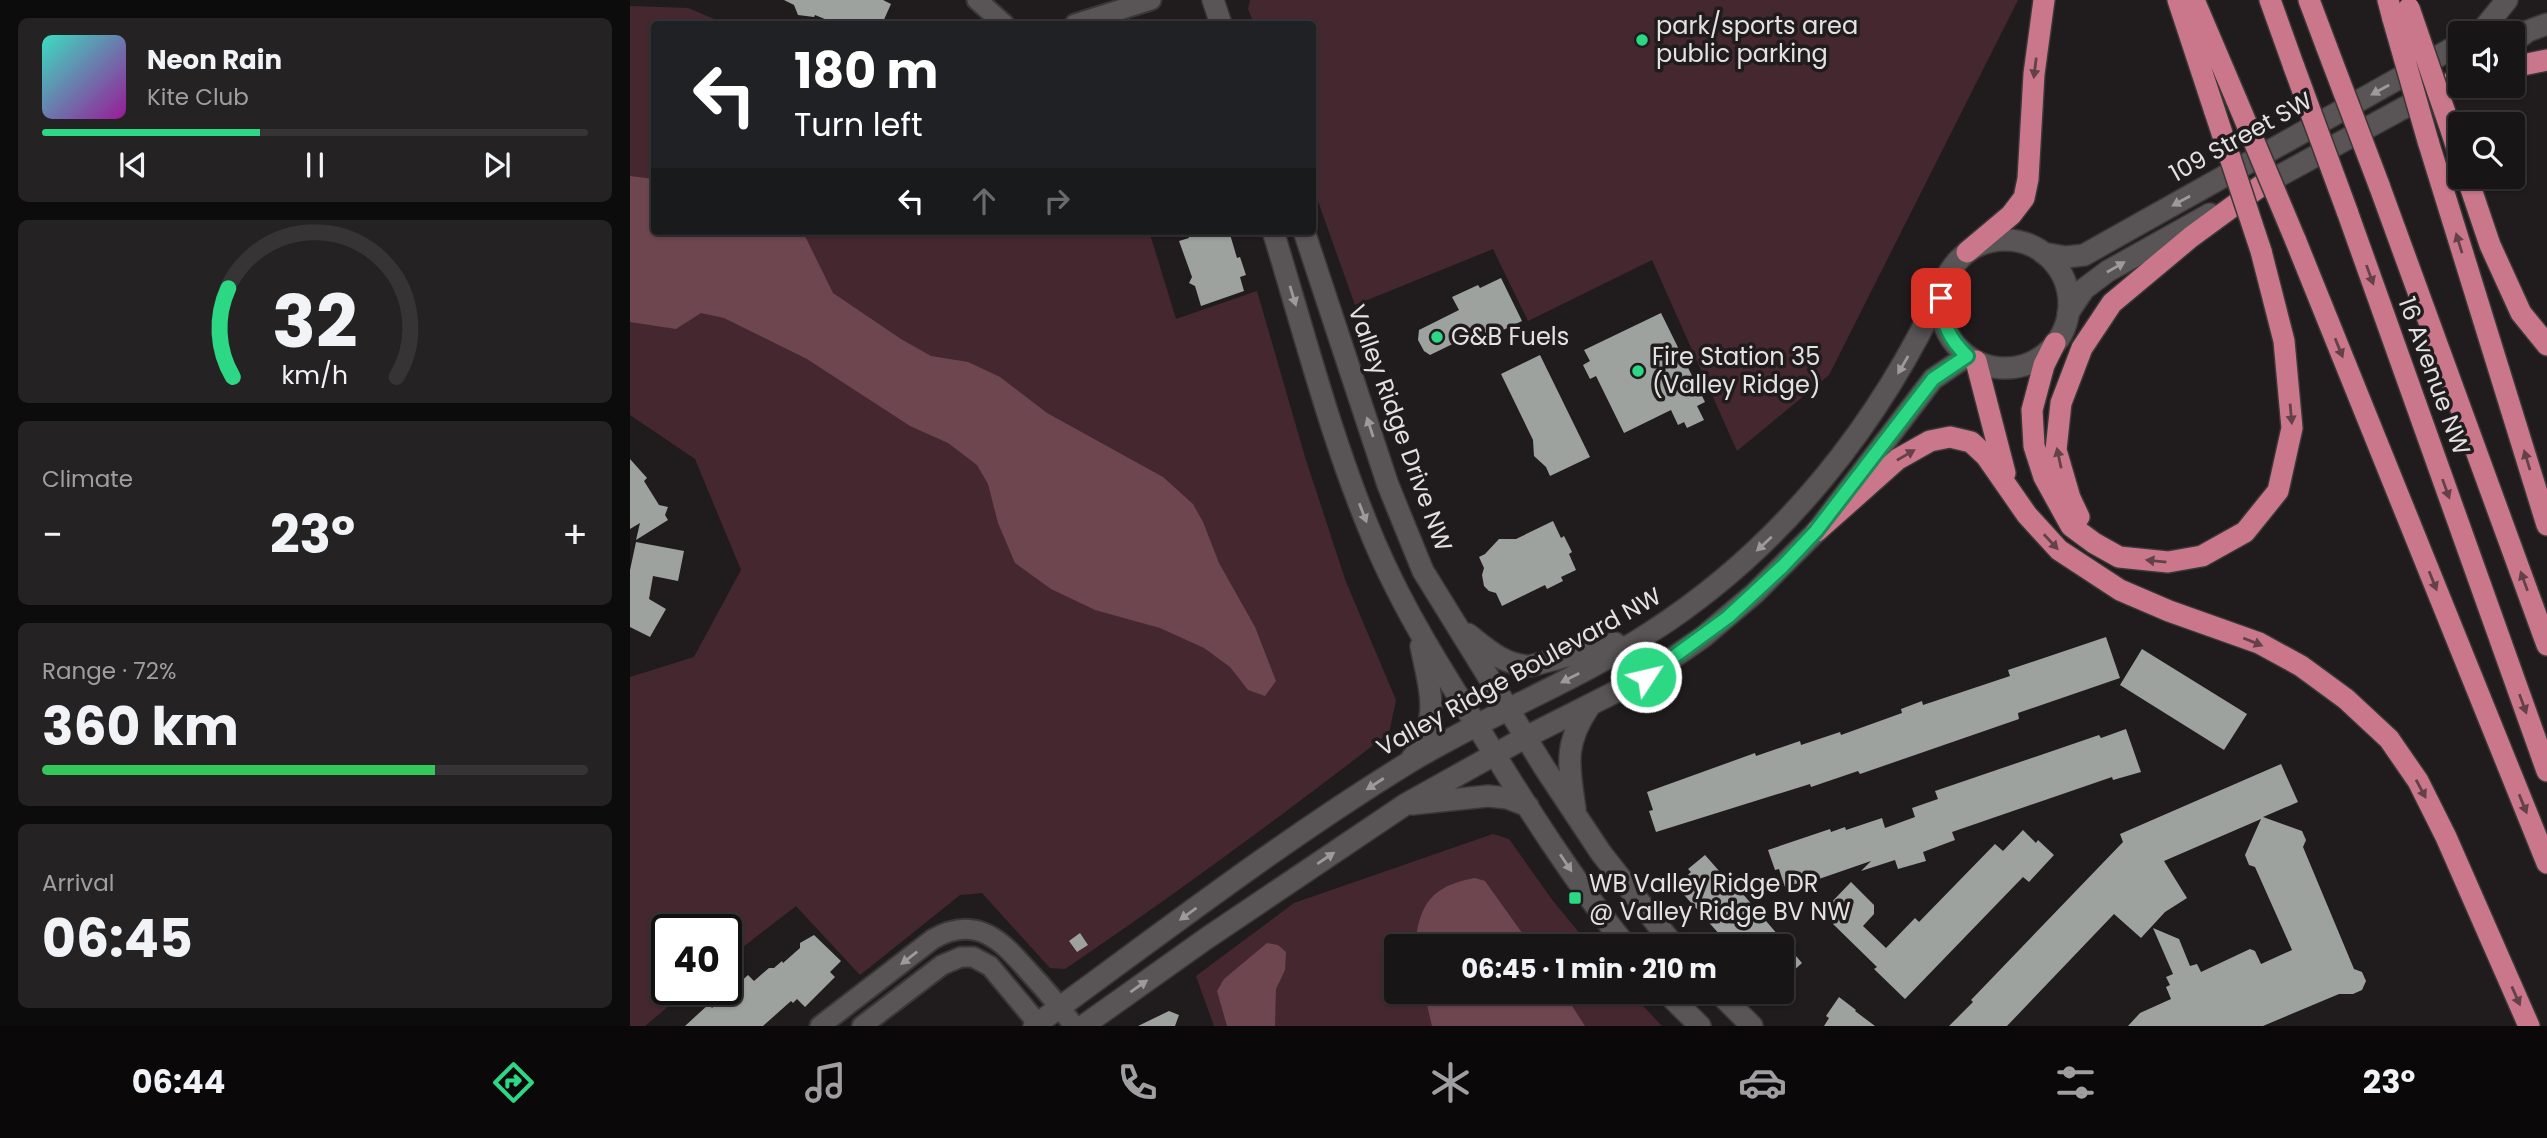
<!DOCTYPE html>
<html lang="en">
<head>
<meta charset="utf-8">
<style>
	:root { --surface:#181516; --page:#252223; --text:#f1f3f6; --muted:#9f9fa1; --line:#363435; --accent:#2cd884 }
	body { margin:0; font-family:Poppins,sans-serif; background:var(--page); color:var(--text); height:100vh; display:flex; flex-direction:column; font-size:26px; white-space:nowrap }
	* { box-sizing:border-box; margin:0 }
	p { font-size:23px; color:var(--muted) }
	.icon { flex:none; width:38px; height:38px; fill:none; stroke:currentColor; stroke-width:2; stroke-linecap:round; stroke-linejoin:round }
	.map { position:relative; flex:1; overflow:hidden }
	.drawer { display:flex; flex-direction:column; gap:18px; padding:18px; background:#0d0c0c; width:630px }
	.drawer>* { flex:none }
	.banner { position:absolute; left:21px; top:21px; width:665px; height:214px; border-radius:7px; box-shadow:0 2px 5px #0004,0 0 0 2px var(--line); background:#202124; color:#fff; overflow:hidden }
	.buttons { position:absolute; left:1818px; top:21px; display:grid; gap:14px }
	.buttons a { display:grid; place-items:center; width:77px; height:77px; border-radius:7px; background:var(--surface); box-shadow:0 2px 5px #0004,0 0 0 2px var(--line); font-size:35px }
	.speed { position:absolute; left:21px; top:914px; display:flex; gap:14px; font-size:35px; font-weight:700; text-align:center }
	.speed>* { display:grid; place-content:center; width:91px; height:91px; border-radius:50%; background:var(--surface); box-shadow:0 2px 5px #0004,0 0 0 2px var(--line); line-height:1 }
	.speed .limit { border:4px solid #111; border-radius:10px; background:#fff; color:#111 }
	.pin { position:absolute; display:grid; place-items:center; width:60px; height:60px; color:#fff; margin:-30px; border-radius:14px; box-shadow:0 4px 10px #0006 }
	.me { position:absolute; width:77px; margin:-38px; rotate:55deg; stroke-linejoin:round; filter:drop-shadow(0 0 5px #0008) }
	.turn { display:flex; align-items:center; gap:24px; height:147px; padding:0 28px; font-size:32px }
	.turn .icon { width:91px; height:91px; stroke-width:2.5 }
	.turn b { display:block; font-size:49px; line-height:60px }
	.lanes { display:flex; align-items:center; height:66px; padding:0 28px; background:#0003; justify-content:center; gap:35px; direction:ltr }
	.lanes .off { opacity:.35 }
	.big { font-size:52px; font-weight:700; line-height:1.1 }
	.drawer .widget { flex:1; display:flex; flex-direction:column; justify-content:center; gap:10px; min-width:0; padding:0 24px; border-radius:10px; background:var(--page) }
	.drawer .dial { align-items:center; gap:0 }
	.dial svg { height:182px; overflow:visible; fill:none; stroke:var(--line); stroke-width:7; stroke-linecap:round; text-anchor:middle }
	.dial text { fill:var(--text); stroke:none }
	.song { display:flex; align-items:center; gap:21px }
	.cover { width:84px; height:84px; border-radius:10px; background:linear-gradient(135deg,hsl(170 70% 55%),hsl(300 70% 35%)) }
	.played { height:7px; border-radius:4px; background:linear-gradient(90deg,var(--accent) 40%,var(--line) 40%) }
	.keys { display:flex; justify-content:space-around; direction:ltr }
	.heat { display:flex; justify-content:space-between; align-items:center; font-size:38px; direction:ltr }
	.charge { height:10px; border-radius:5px; background:linear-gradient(90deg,#34c759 72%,var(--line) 0) }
	.trip { position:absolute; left:754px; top:934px; width:410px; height:70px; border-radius:7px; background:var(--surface); box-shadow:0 2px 5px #0004,0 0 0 2px var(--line); font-weight:700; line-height:70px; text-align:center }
	.dock { display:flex; height:112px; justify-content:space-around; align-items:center; background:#0a0809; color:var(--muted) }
	.dock .icon { width:49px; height:49px }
	.dock .selected { color:var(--accent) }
	.dock b { font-size:32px; color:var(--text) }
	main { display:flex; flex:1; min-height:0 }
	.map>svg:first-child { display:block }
	.green { fill:#45282f }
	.water { fill:#6e464f }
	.building { fill:#9ea29f }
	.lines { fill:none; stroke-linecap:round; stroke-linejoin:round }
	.street-casing { stroke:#3a3737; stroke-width:23 }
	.secondary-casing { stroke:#3a3737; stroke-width:24 }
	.highway-casing { stroke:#3a3737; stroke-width:24 }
	.street { stroke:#595455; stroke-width:19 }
	.secondary { stroke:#595455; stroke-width:21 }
	.highway { stroke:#ca778b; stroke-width:21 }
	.highway-bridge-casing { stroke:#3a3737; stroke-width:24; stroke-linecap:butt }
	.highway-bridge { stroke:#ca778b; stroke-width:21 }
	.oneway { fill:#644049 }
	.oneway2 { fill:#9e9a9c }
	.route-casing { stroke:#1d8c56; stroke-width:18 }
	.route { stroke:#2cd884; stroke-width:12 }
	.poi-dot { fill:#2cd884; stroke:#201c1d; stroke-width:2.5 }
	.labels { text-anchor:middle; stroke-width:7; stroke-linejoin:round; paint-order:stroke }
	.poi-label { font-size:24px; fill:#e4e1e2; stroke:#201c1d; text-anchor:start }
	.street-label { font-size:24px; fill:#e4e1e2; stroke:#201c1d }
</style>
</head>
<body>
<main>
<section class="drawer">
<div class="widget">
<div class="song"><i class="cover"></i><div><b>Neon Rain</b><p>Kite Club</p></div></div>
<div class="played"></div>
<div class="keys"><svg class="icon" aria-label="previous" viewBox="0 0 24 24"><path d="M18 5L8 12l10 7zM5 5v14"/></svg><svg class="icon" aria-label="pause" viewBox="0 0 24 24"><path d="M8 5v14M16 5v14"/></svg><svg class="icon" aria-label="next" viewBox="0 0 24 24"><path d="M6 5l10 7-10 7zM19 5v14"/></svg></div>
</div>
<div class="widget dial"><svg viewBox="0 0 100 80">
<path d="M14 69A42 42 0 1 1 86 69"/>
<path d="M14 69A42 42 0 0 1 12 30" stroke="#2cd884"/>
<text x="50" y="56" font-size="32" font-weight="700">32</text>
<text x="50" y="72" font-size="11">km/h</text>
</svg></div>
<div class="widget"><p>Climate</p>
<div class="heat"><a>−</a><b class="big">23°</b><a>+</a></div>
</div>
<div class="widget"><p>Range · 72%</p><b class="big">360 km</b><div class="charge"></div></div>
<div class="widget"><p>Arrival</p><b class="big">06:45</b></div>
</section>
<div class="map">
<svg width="1917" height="1026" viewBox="0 0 1917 1026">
	<rect width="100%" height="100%" fill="#201c1d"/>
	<path class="green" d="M620,0h768l-189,375 -92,76 -85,-191 -124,61 -35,-72 -138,56 -42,-118 -1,-163h-58l-6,-15z
		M0,6l58,2 38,16h-72v207h495l27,88 81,-28 48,166 41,125 50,118 -7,33c-106,82 -213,161 -324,236l-15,-1 -68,-75 -22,2 -100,80 -64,-69 -70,54v-31h-59v60h22l-44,37h-15v-349l64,-20 47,-87 -46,-111 -65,-44z
		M863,834l16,5 44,62 38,46h-195v45h234l32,34h-448l-18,-50 98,-73z"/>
	<path class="water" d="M0,176l24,3v52h145l7,7 27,55 68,46 30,17 37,6 32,15 47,36 116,64 30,27 10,18 16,41 36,64 21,54 -11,15 -17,-6 -18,-23 -26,-19 -44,-20 -65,-18 -44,-21 -36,-26 -17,-40 -10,-39 -11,-19 -29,-22 -38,-17 -103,-67 -83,-41 -23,-5 -25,16 -46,-7z
		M845,878l10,3 47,66h-117c4,-43 16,-61 60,-69z
		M637,943l11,2 8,7 -1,18 -9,19 -1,37h-48l-10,-35 7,-12z
		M794,992h139l22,34h-153z"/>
	<path class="building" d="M154,0h99l8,4 -9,20h-45l-22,-9 -1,2 -16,-2 -4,-10z
		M556,231h43l8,27 3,-1 6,18 -6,2 4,14 -43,15 -6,-20 -6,-3 3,-6 -13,-36 10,-3z
		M871,278l21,43 -21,10 2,5 -26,12 -6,-13 -41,20 -6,-4 -6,-11 1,-10 40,-20 -7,-13 26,-12 2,3z
		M1031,313l44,89 -8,4 7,14 -17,8 -3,-6 -6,3 -7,-15 -47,23 -28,-57 -6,3 -7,-14 7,-4 -6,-11z
		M910,355l50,102 -40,19 -4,-9 -12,-11 -1,-16 -32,-66z
		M0,459l17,19 -3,3 15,24 9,2 -3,8 3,5 -32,20 4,-17 -10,6z
		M923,521l8,17 3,-2 8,16 -3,2 7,16 -15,7 2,4 -16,8 -2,-4 -43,21 -6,-13 -7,-2 -5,-5 -2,-11 2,-7 -5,-11 6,-3 14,-15h17z
		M6,542l48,9 -6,30 -25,-5 -4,23 17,10 -16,28 -20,-10v-57z
		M1476,637l14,41 -102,35 1,6 -159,55 -2,-3 -47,16 -1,-3 -154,48 -7,-21 4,-1 -6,-18 108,-39 1,3 44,-15 1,4 39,-13 1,3 61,-22 -1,-4 21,-8 1,4 87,-29 -2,-6z
		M1512,649l105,65 -23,36 -104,-65z
		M1496,729l15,43 -28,8 -1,-3 -160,55 3,8 -32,12 3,9 -28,8 -3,-9 -34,11 10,-10 -55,19 -1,-2 -30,9 -6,-18 -4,1 -7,-20 62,-21 1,3 14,-5 1,3 36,-12 3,10 30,-11 -3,-9 26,-9 -3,-8 164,-56 2,3z
		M1651,764l17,38 -35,15 39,14 4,9 -3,7 51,122 8,3 4,9 -4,9 -9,4h-14l-76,32h-135l12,-13 31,-14 -5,-12 4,-2 -4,-8 7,-3 -20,-46 26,11 11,27 7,-2 4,8 49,-23 5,2 6,13 31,-14 -37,-83 -6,-2 -4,-10 16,-36 -97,42 23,37 -22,14 -24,26 -27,-24 -107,112h-58l24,-24 -2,-2 152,-158 -3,-8z
		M1393,830l13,13 2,-3 16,15 -25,27 -6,-5 -118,122 -31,-30 3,-2 -44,-43 3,-4 -11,-11 26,-27 23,23v9l-11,12 23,22 29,-30 4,4 76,-78 8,7z
		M1075,855l23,26 2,-2 72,84 -20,18v-34h-51l-55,-61 15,-14 -3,-3z
		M450,933l8,12 -11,7 -8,-11z
		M184,935l27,26 -11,11 5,5 -30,30 -8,-8 -4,4 -2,-2 -28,25h-78l24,-22 3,4 36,-33 6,6 15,-13h5l8,-7 1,2 17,-15v-5z
		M1209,997l17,13 -1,1 20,15h-51l5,-8 -3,-2z
		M539,1011l10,4 -4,11h-37z"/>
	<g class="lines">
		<g class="street-casing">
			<path id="street" d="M347,0l27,24
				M445,24l76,-24
				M190,1026l113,-87c44,-25 69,2 96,33 16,17 31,35 45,54
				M232,1026l80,-61 19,-8h12l17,9 50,60"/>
		</g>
		<g class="secondary-casing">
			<path id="secondary" d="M583,0l8,24
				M1850,33l27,-33
				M1883,42l15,-11 19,-7
				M1627,188l196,-107
				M643,231c32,104 59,212 102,312 29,68 69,131 109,194 44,72 90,144 143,210
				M674,231l84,254 35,86 121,196 57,86 74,94
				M1311 304a64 64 0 1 1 128 0a64 64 0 1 1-128 0Z
				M1413,253l23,4 18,-2 376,-211
				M1438,313l16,-24 24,-18 102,-57
				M838,634c20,16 36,31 62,32l85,-23
				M780,761c32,-42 20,-68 11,-115
				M782,804l76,-8 19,2 21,8
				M945,809c-6,-43 -12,-64 14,-102
				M1036,992l34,34
				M1088,992l34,34
				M404,1026c123,-89 244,-183 374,-263 79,-48 166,-81 243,-131 131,-84 230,-209 294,-350
				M453,1026l124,-88 199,-134 120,-67 119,-60 58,-40 52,-44 62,-62 116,-152 34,-23"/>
		</g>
		<g class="highway-casing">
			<path id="highway" d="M1548,0l37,112
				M1564,0l43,101
				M1640,0l24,67
				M1679,0l18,48
				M1758,0l5,19
				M1883,67l34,-7
				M1816,85l14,-4
				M1821,130l9,28
				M1798,141l119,384
				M1837,177l23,68 31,68 26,32
				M1749,185l168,460
				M1717,211l200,560
				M1665,239l252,624
				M1337,252l44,-37 13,-17 4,-19 6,-105 10,-74
				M1425,343l-11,22 -12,45 2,36 10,31 27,49 23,17 25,14 49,5 34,-6 43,-24 33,-41 14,-63 -8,-87 -23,-90
				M1346,361l29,112
				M1449,517l-9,-19 -14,-48 5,-47 21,-55 30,-45 79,-66 71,-52
				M1187,531l81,-72 32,-18 20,-4 21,5 15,14 41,59 32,35 61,40 49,21 90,32 42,23 45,33 43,40 29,42 28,56 83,189"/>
		</g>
		<use href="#street" class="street"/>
		<use href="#secondary" class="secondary"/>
		<use href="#highway" class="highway"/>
		<g class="highway-bridge-casing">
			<path id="highway-bridge" d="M1779,8l42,122
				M1763,19l35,122
				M1697,48l52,137
				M1664,67l53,144
				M1607,101l58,138
				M1585,112l46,139"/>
		</g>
		<use href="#highway-bridge" class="highway-bridge"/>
	</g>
	<defs><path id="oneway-solid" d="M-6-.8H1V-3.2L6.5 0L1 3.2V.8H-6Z" transform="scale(1.75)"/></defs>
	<g class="oneway">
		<use href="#oneway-solid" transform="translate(1405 68) rotate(97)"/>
		<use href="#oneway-solid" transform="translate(1829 243) rotate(-107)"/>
		<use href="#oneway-solid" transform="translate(1740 275) rotate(70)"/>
		<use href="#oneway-solid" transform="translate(1709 348) rotate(68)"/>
		<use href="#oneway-solid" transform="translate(1661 414) rotate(85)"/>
		<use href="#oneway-solid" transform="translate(1276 455) rotate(-30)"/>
		<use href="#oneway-solid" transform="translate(1429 458) rotate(-102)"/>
		<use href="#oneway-solid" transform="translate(1897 460) rotate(-107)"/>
		<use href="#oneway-solid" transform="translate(1816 489) rotate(70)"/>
		<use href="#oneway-solid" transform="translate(1421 542) rotate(47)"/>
		<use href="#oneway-solid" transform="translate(1526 561) rotate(-174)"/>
		<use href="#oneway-solid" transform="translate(1803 581) rotate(68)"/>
		<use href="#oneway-solid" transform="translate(1894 581) rotate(-110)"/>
		<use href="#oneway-solid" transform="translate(1623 642) rotate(22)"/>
		<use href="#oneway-solid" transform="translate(1893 704) rotate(70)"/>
		<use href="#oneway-solid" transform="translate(1791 789) rotate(62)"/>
		<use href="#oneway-solid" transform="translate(1893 804) rotate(68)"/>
		<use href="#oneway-solid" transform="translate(1886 996) rotate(66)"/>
	</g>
	<g class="oneway2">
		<use href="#oneway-solid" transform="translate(1750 90) rotate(151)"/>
		<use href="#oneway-solid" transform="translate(1551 201) rotate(151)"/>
		<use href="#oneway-solid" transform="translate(1486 267) rotate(-30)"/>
		<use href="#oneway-solid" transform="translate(663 296) rotate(73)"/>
		<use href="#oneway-solid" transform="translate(1273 365) rotate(120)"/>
		<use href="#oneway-solid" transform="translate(740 427) rotate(-108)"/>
		<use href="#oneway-solid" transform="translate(733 513) rotate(69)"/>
		<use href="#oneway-solid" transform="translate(1134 544) rotate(137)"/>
		<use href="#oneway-solid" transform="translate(940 678) rotate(153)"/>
		<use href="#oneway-solid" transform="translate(745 784) rotate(147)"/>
		<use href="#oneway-solid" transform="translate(696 858) rotate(-34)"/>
		<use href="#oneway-solid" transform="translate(936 863) rotate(56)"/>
		<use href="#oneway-solid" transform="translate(558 914) rotate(144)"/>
		<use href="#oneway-solid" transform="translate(279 958) rotate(142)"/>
		<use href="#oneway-solid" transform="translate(509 986) rotate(-35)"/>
	</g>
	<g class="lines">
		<g class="route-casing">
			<path id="route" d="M1016,677l82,-60 55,-51 33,-35 117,-152 34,-23c-18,-17 -25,-33 -26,-58"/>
		</g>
		<use href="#route" class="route"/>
	</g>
	<g class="poi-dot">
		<circle cx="1012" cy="40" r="7"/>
		<circle cx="807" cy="337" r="7"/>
		<circle cx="1008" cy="371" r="7"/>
		<rect x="938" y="891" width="14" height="14" rx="3.5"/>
	</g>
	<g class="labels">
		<g class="poi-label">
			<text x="1026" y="34">park/sports area<tspan x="1026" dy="28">public parking</tspan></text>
			<text x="821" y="345">G&amp;B Fuels</text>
			<text x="1022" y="365">Fire Station 35<tspan x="1022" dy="28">(Valley Ridge)</tspan></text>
			<text x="959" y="892">WB Valley Ridge DR<tspan x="959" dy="28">@ Valley Ridge BV NW</tspan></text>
		</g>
		<g class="street-label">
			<text transform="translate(1611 137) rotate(-29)" y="8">109 Street SW</text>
			<text transform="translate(1804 376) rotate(70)" y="8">16 Avenue NW</text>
			<text transform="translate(770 428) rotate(70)" y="8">Valley Ridge Drive NW</text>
			<text transform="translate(889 672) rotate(-29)" y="8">Valley Ridge Boulevard NW</text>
		</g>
	</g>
</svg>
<div class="buttons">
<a><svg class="icon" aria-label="sound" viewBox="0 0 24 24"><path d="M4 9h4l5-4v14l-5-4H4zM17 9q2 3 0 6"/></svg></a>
<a><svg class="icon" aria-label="search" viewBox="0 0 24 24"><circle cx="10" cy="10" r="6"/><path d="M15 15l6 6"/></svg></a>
</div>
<div class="speed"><div class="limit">40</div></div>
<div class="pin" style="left:1311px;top:298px;background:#d93025"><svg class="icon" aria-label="arrive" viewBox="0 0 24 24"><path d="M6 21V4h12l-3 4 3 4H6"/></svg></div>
<svg class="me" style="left:1016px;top:677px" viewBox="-20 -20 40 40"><circle r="17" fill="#2cd884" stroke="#fff" stroke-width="3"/><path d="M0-11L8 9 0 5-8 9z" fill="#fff"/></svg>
<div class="trip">06:45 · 1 min · 210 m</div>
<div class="banner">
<div class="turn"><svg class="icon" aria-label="left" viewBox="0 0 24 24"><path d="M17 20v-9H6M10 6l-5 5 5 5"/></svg><div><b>180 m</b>Turn left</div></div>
<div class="lanes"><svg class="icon" aria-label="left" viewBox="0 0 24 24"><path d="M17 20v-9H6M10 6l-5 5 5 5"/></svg><svg class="icon off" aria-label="ahead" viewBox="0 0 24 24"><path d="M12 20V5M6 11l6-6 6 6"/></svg><svg class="icon off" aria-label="right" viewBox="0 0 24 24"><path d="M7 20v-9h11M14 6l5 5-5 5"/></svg></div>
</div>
</div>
</main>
<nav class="dock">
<b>06:44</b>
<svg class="icon selected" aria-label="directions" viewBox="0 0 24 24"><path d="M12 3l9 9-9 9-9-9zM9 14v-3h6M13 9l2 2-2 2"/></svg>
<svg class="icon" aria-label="music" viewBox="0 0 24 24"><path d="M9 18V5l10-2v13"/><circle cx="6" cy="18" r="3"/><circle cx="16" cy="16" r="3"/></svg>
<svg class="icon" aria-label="phone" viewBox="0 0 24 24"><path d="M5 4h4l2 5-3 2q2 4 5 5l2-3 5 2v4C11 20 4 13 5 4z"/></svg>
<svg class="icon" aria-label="climate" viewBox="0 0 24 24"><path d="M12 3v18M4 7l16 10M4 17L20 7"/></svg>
<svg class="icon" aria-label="car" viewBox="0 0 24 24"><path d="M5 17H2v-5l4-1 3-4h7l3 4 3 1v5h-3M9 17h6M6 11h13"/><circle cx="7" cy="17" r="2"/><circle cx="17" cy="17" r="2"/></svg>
<svg class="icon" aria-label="filters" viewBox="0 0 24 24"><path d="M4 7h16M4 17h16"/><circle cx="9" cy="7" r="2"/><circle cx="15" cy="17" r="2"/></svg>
<b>23°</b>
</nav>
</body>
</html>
